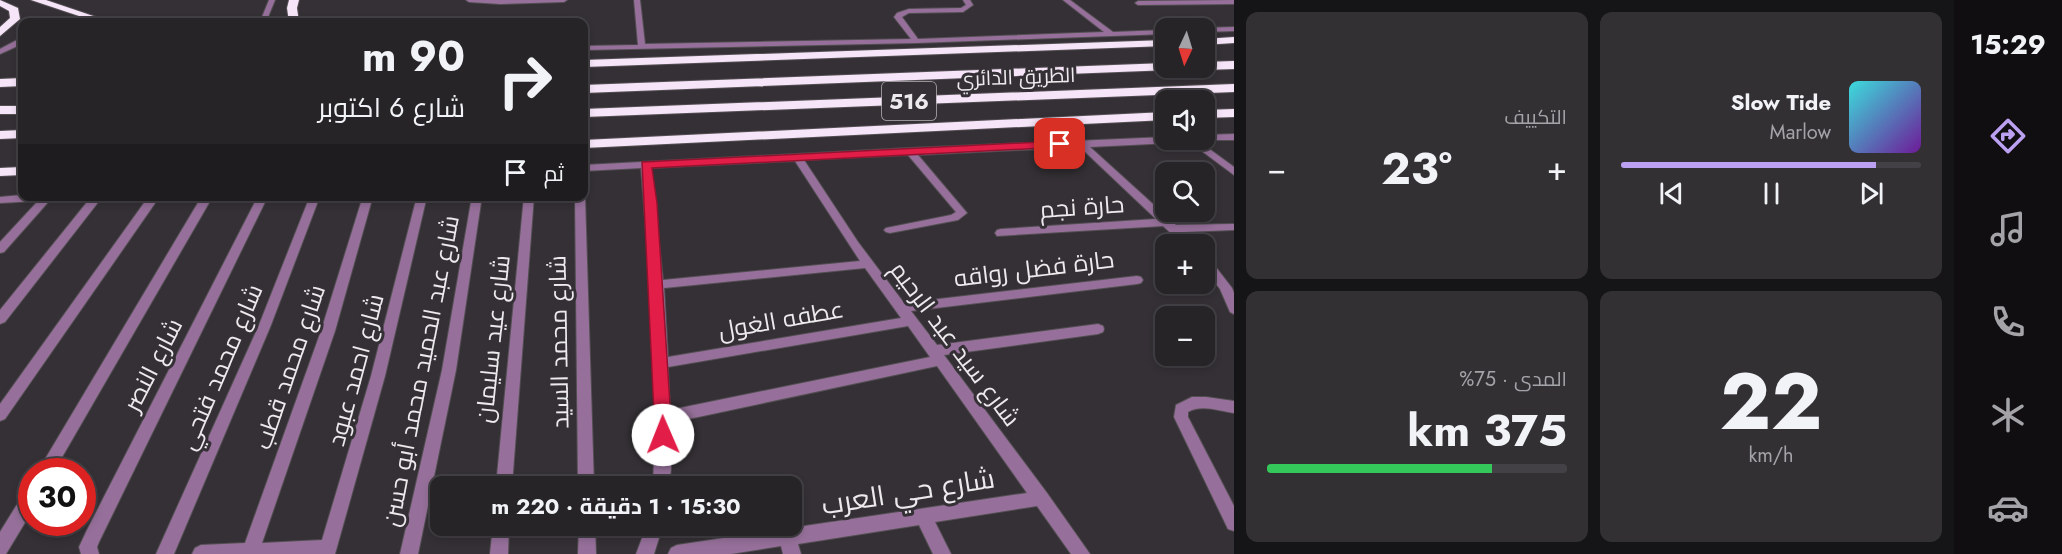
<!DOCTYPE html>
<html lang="ar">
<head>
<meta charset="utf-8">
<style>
	:root { --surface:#272428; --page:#333034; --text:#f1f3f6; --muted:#a4a4a8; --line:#434145; --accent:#bca0f2 }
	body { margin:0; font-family:Jost,Cairo,sans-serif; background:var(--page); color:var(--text); direction:rtl; height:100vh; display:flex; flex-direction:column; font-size:22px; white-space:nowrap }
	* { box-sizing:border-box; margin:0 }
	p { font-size:20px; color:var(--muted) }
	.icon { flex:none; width:33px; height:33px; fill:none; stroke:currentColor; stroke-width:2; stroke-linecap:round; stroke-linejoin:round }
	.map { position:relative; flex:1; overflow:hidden; direction:ltr }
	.sheet { display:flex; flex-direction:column; gap:12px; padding:12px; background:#151416; width:720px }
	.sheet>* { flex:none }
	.top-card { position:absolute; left:18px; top:18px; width:570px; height:183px; border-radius:12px; box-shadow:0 3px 9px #0003,0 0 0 2px var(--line); direction:rtl; background:#272428; color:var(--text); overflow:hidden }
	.needle { width:39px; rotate:184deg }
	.tools { position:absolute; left:1155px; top:18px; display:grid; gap:12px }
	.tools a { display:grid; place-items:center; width:60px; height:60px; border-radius:12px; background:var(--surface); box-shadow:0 3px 9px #0003,0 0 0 2px var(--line); font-size:30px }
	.speed { position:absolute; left:18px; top:458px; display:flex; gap:12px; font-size:30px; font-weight:700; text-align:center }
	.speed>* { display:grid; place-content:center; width:78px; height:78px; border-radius:50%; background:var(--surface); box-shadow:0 3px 9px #0003,0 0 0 2px var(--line); line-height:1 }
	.speed .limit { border:9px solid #d22; background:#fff; color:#111 }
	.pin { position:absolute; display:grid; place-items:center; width:51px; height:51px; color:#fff; margin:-26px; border-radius:12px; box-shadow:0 3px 9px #0006 }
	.me { position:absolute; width:66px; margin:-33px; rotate:359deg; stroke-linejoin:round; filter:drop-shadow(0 0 4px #0008) }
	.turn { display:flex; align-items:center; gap:21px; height:126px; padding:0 24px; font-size:27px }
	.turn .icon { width:78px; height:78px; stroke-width:2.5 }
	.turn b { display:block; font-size:42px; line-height:51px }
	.then { display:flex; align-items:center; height:57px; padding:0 24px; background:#0003; gap:12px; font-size:22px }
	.big { font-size:45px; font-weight:700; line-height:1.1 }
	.sheet .tile { flex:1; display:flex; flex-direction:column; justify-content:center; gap:9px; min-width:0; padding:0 21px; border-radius:12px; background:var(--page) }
	.sheet .dial { align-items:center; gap:0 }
	.dial b { font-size:78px; line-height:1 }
	.song { display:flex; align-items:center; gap:18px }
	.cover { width:72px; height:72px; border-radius:9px; background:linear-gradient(135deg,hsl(180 70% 55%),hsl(280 70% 35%)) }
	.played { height:6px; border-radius:3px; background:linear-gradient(90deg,var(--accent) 85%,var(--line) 85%) }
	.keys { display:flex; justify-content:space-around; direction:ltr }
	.heat { display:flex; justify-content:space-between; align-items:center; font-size:33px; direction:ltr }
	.charge { height:9px; border-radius:4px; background:linear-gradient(90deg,#34c759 75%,var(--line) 0) }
	.sheet .tiles { flex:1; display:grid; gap:12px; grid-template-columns:repeat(2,1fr) }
	.trip { position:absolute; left:430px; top:476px; width:372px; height:60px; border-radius:12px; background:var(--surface); box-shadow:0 3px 9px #0003,0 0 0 2px var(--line); font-weight:700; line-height:60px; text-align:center; direction:rtl }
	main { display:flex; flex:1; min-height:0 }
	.tab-bar { display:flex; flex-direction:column; width:108px; justify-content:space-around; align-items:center; background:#100e10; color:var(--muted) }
	.tab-bar .icon { width:42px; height:42px }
	.tab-bar .current { color:var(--accent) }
	.tab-bar b { font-size:27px; color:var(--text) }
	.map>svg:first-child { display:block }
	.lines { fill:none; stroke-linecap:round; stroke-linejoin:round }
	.street-casing { stroke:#524e52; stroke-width:2 }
	.highway-casing { stroke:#524e52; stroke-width:2 }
	.street { fill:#96709a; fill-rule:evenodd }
	.highway { fill:#f6e4f8; fill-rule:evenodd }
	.route { fill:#e11d48; stroke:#92132f; stroke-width:1.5 }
	.labels { text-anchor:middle; stroke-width:6; stroke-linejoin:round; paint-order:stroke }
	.far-street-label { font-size:20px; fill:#edeaed; stroke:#343035 }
	.shield { fill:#343035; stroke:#b6b2b6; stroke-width:1.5 }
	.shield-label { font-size:22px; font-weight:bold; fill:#edeaed }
	.street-label { font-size:24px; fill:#edeaed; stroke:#343035 }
	.near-street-label { font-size:28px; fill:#edeaed; stroke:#343035 }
</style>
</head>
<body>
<main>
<nav class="tab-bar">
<b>15:29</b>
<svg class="icon current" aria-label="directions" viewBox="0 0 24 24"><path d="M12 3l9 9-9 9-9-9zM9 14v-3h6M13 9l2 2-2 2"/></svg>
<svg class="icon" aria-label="music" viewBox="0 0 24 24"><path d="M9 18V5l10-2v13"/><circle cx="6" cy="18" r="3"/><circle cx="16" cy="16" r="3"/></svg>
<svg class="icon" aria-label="phone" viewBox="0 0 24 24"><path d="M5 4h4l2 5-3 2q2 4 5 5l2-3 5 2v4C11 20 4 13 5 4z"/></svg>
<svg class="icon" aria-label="climate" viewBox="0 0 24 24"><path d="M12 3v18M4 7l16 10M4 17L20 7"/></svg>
<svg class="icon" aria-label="car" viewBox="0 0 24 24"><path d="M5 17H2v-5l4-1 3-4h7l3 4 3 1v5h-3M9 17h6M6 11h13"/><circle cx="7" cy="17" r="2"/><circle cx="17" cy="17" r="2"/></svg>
</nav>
<section class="sheet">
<div class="tiles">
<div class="tile">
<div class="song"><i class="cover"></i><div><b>Slow Tide</b><p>Marlow</p></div></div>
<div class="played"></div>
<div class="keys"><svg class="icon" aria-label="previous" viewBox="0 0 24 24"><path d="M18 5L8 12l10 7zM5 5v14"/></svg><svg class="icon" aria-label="pause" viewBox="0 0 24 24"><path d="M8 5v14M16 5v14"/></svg><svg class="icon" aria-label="next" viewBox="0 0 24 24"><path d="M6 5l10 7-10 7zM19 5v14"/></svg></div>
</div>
<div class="tile"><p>التكييف</p>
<div class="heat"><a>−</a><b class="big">23°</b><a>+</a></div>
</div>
<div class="tile dial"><b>22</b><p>km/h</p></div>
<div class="tile"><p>المدى · 75%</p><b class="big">375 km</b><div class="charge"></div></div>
</div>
</section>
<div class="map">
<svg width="1234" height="554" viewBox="0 0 1234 554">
	<rect width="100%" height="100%" fill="#343035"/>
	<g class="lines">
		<g class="street-casing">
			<path id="street" d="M269,0h6l-9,22h-6z
				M466,0h101l-3,2 -64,2 -31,-2z
				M634,0h6l5,44 266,-5 -17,-22 3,-4 12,-4 52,-1 5,-3 -3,-5h7l3,5 -10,7 -54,1 -7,4 16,22 186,-7 -41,-32h7l43,32 53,-2v4l-250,9 -332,7v-4l54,-1z
				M1234,0v4l-96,1 -3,-2 3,-2z
				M1234,27v4l-30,1v-4h-3z
				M19,39h3v5l-22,10v-5z
				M1234,134v6h-34h4v-5z
				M1166,137v3h11l-5,3 -82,4 86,78 56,-1h2v6l-51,2 11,12h-11l-20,-18 -166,10 -2,-3 2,-3 4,-1 155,-10 -76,-72 -162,8 49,58 -9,7 -68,13 -4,-1 -2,-2 2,-2 65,-13 5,-3 -48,-57 -104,5 54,82 46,61 233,-27 4,1 2,3 -2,3 -4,1 -226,27 26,34 161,-21 5,2 1,3 -1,3 -5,2 -154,21 103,138 43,61h-19l-34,-48 -102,16 16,32h-18l-14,-29 -121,19 3,10h-18l-2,-8 -50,8h-63l3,-6 6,-3 350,-52 -90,-127 -267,57 1,46 -2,17h-16l2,-55 -2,-114 -12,-149 -57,3v-6l325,-17zM795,161l65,100 -197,19 -12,-112zM865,268l36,50 -233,39 -4,-69zM908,326l22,31 -260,53 -2,-43z
				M1187,140h10l37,27v8z
				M584,194l1,2 9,290h-16l-3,-290h9z
				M22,195l44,1 -5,3 -11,1 -46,52 -4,1v-11l38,-41 -38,2v-6z
				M92,196h11l-98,126 -5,2v-14z
				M149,196h11l-155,223 -5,2v-17z
				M202,196h11l-159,275h-16z
				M258,196h10l-169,346 -2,5 2,7h-18l-2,-7 8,-17z
				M310,196h10l-49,129 -97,229h-18l103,-229z
				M363,196h10l-38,135 -73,212 60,-3 49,-164 46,-180h10l-42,180 -50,178h-143l3,-6 6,-3 44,-2 76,-212z
				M472,196h10l-26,174 -38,184h-18l42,-184z
				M524,196h10l-22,290h-16z
				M1204,256l4,1 24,31 2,5v21l-4,-2 -10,-23 -16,-20z
				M1192,397h14l28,4v12c-14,-2 -33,-9 -46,-1v5l46,89v25l-6,-2 -54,-112 2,-12z
				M32,488v23l-26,43h-6v-22l26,-42z
				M493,525h16l-1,29h-18z
				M579,525h16l1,29h-18z
				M647,525h16l-9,29h-18z"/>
		</g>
		<g class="highway-casing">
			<path id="highway" d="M0,0l18,8 2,11 -20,17v-9l10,-9 -1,-7 -9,-5z
				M31,0h15l65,22h-14z
				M289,0h10l-2,8 2,14h-10l-2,-14z
				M1234,37v6l-30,2v-6z
				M1166,40v6l-582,21v-7z
				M1234,61v8l-30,1 -5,-2h5v-6z
				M1166,63v5h6l-2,2 -586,23v-8z
				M22,78v8l-22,1v-8z
				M1234,84v8l-650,25v-8z
				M0,106h22v8h-22z
				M1234,109v8l-30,1v-8z
				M1166,112v8l-582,28v-8z
				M22,130v8l-22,1v-8z
				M22,167v8l-22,1v-8z"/>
		</g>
		<use href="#street" class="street"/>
		<use href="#highway" class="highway"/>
	</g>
	<path class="route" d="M1060,141l4,1v5l-412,21 5,35 15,232 -3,5 -6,2 -6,-2 -2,-5 -13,-273z"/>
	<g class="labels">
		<g class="far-street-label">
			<text transform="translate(1016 77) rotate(-2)" y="7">الطريق الدائري</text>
		</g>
		<rect class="shield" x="882" y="82" width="54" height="38" rx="4.5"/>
		<g class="shield-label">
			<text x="909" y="109">516</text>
		</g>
		<g class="street-label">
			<text transform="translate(1082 207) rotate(-4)" y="8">حارة نجم</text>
			<text transform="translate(1034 269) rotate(-7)" y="8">حارة فضل رواقه</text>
			<text transform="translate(781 320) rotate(-10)" y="8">عطفه الغول</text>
			<text transform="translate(493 339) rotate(-84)" y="8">شارع عيد سليمان</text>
			<text transform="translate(559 342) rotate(-91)" y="8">شارع محمد السيد</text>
			<text transform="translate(955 344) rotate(53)" y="8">شارع سيد عبد الرحيم</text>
			<text transform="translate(153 365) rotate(-63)" y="8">شارع النصر</text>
			<text transform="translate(221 367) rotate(-67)" y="8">شارع محمد فتحي</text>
			<text transform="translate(290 367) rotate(-71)" y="8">شارع محمد قطب</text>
			<text transform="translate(356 370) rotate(-75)" y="8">شارع احمد عبود</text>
			<text transform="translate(421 371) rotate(-79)" y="8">شارع عبد الحميد محمد أبو حسن</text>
		</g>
		<g class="near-street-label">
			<text transform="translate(908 491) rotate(-9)" y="10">شارع حي العرب</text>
		</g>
	</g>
</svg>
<div class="tools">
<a><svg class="needle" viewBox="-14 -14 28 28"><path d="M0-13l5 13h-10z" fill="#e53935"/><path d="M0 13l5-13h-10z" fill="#a4a4a8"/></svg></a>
<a><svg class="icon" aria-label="sound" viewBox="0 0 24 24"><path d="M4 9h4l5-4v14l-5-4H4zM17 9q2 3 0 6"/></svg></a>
<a><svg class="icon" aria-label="search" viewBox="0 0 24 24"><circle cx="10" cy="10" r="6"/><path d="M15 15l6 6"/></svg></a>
<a>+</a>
<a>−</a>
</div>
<div class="speed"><div class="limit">30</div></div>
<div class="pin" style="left:1060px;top:144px;background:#d93025"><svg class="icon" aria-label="arrive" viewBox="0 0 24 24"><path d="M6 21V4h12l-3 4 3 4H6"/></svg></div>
<svg class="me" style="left:663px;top:435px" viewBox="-20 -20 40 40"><circle r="19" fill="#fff"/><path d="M0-13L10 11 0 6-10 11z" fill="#e11d48"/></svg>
<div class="trip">15:30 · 1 دقيقة · 220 m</div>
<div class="top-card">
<div class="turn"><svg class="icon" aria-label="right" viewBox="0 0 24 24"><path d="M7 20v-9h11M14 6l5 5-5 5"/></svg><div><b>90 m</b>شارع 6 اكتوبر</div></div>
<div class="then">ثم<svg class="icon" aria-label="arrive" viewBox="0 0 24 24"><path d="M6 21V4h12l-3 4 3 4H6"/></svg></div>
</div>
</div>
</main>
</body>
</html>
